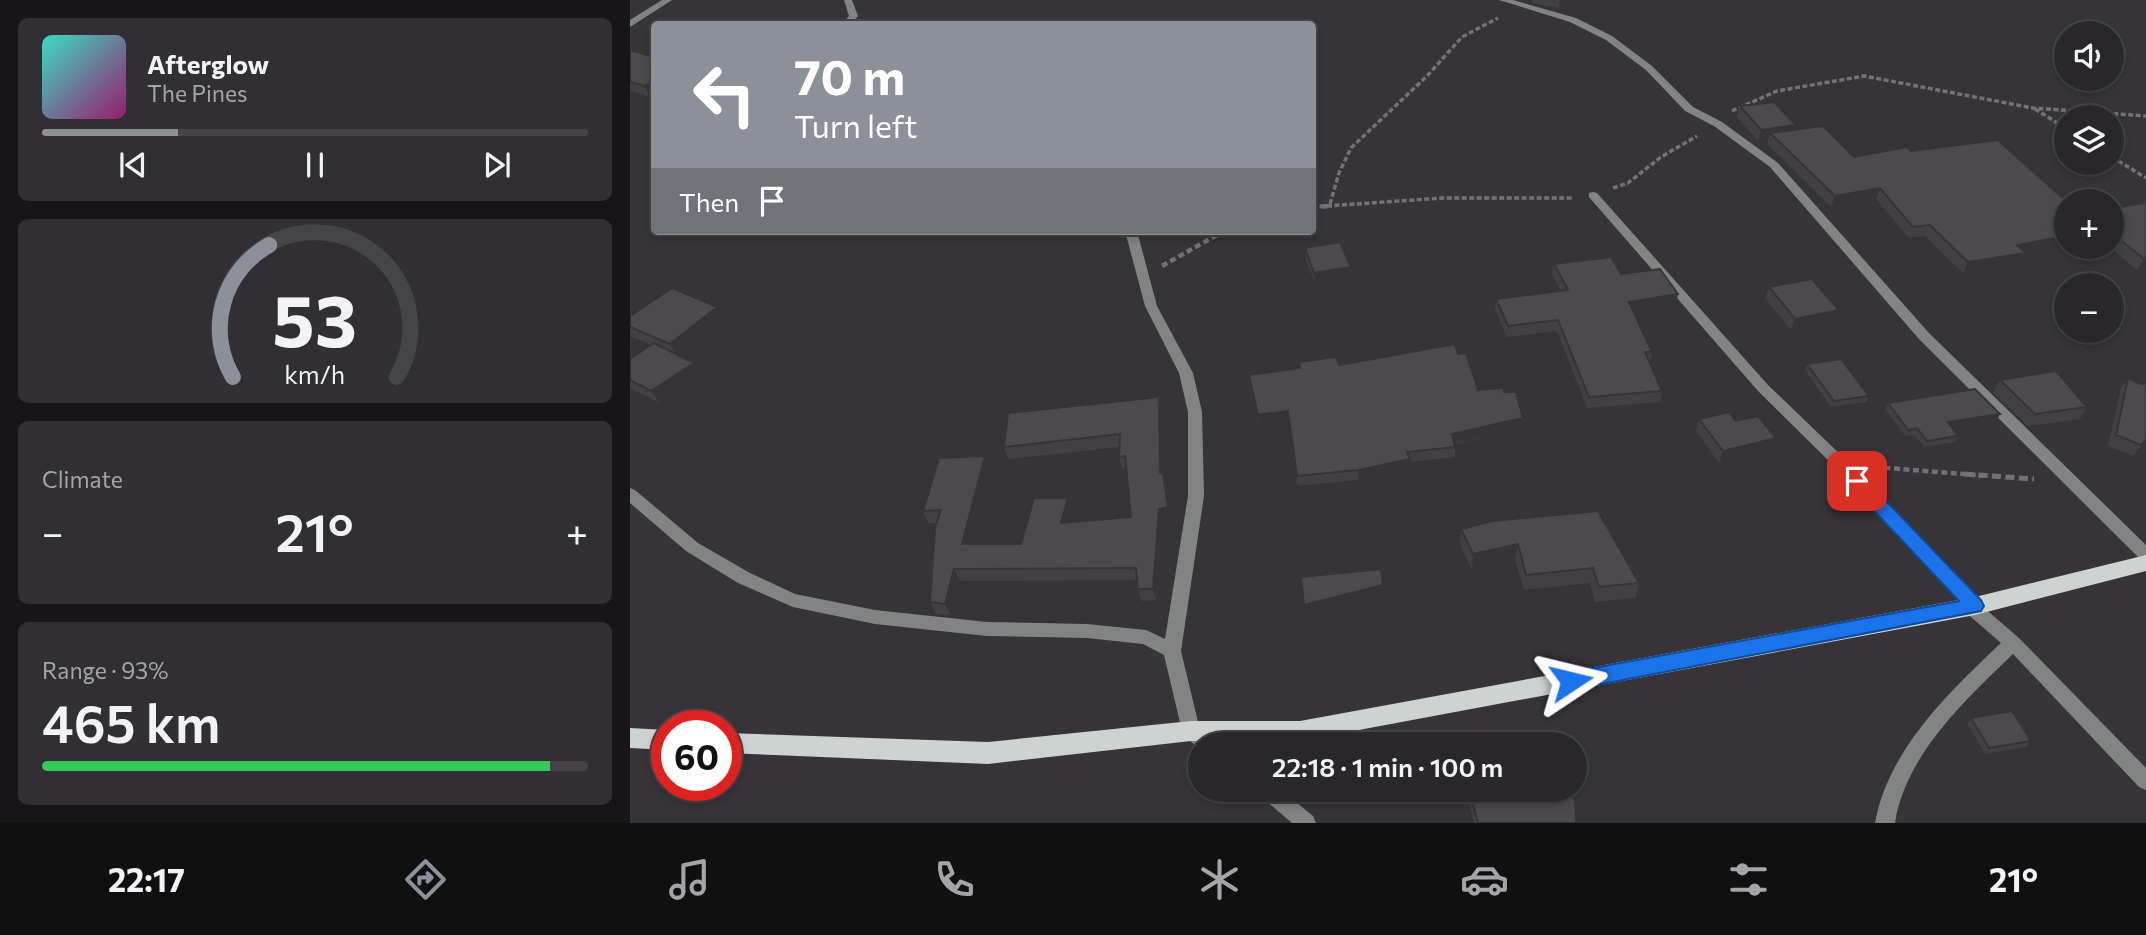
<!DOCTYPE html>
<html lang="en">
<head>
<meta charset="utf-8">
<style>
	:root { --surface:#29272b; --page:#312f33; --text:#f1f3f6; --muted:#a5a5a9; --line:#454447; --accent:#8c9099 }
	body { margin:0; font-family:Commissioner,sans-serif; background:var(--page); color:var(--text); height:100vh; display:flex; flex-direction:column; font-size:26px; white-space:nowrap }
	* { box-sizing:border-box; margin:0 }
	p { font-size:23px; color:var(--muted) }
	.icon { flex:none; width:38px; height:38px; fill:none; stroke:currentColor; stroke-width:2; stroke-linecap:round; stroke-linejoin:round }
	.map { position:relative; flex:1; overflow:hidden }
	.panel { display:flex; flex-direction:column; gap:18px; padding:18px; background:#171518; width:630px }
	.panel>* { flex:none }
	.banner { position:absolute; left:21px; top:21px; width:665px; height:214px; border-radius:7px; box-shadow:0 4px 10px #0003,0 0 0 2px var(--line); background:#8c9099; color:#fff; overflow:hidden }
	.buttons { position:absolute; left:1424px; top:21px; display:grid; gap:14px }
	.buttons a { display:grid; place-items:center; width:70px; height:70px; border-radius:50%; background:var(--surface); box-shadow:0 4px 10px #0003,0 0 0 2px var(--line); font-size:35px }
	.speed { position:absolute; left:21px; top:710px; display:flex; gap:14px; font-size:35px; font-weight:700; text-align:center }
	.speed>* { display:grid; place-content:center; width:91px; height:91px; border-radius:50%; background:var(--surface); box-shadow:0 4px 10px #0003,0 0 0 2px var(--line); line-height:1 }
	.speed .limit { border:10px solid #d22; background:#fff; color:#111 }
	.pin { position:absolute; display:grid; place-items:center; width:60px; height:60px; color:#fff; margin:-30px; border-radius:14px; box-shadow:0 4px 10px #0006 }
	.me { position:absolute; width:77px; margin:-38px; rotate:80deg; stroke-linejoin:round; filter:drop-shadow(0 0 5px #0008) }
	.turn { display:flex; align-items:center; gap:24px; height:147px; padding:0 28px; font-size:32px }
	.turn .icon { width:91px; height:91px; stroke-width:2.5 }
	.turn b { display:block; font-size:49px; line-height:60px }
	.then { display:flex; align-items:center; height:66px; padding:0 28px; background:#0003; gap:14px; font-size:26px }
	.big { font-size:52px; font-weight:600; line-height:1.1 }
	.panel .card { flex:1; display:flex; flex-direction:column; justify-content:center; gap:10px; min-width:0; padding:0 24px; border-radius:10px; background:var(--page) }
	.panel .dial { align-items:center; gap:0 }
	.dial svg { height:182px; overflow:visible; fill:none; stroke:var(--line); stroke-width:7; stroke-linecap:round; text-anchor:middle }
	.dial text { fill:var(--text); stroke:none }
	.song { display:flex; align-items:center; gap:21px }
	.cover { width:84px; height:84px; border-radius:10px; background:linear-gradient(135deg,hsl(170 70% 55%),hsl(320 70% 35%)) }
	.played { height:7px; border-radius:4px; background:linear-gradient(90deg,var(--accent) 25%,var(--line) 25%) }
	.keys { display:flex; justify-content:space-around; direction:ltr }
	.heat { display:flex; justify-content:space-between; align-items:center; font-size:38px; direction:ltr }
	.charge { height:10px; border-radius:5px; background:linear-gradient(90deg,#34c759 93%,var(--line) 0) }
	.trip { position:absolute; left:558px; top:732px; width:399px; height:70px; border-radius:35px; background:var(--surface); box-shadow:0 4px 10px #0003,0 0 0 2px var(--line); font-weight:600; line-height:70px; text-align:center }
	.tabs { display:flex; height:112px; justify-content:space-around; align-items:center; background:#101011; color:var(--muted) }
	.tabs .icon { width:49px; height:49px }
	.tabs .active { color:var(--accent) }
	.tabs b { font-size:32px; color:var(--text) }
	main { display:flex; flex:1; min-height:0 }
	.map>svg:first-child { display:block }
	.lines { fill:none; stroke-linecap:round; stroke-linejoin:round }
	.path-far2 { stroke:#747176; stroke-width:3.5; stroke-dasharray:5 2.5; stroke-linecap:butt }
	.path-far1 { stroke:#747176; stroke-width:4.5; stroke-dasharray:6 3.5; stroke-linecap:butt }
	.path { stroke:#747176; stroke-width:5; stroke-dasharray:9 4.5; stroke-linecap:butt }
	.minor { fill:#818483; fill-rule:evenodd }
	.primary { fill:#cdd3d0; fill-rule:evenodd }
	.wall { fill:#424044 }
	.shaded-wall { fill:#363437 }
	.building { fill:#4d4a4f; stroke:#363437; stroke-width:2 }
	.route { fill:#1a73e8; stroke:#114b97; stroke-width:2 }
</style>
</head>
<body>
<main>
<section class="panel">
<div class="card">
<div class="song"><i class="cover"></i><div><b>Afterglow</b><p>The Pines</p></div></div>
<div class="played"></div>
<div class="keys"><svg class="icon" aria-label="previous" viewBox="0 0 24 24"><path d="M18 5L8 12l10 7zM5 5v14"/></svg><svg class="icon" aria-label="pause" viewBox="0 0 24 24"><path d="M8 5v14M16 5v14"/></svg><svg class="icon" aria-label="next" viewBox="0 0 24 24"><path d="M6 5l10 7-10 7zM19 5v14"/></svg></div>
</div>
<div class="card dial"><svg viewBox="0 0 100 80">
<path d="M14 69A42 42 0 1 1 86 69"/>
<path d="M14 69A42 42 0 0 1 30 11" stroke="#8c9099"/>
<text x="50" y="56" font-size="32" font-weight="700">53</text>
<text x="50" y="72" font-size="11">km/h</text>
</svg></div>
<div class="card"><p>Climate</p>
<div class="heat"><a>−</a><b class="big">21°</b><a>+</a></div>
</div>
<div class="card"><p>Range · 93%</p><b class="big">465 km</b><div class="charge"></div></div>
</section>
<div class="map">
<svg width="1516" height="823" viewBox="0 0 1516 823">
	<rect width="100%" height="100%" fill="#373439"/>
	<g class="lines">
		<path class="path-far2" d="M1405,109l32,20
			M1102,111l45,-20 87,-15 169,32 113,8
			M1482,157l34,21
			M983,188l15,-5 33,-26 36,-21
			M700,204l9,-31 12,-25 76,-72 35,-39 36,-19
			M682,207l131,-9h131"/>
		<path class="path-far1" d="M682,207l20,-1
			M532,266l62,-35
			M1245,467l114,9"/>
		<path class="path" d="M1335,474l69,5"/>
		<path class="minor" d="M32,0h10l-42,27v-7z
			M214,0h8l6,16 -7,8h-9l7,-8z
			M869,0h14l63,18 36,18 40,30 41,41 29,15 56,41 151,170 217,212v16l-6,-2 -221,-220 -149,-172 -56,-41 -29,-15 -39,-41 -40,-30 -36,-18z
			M963,192l4,1 171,192 77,74 136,142 2,6 36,31 127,130v22l-7,-3 -126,-133c-48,46 -108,102 -118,169h-20c13,-73 74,-131 126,-180l-37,-32 -1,-7 -128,-137 -77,-76 -169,-194v-4z
			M495,231h12l20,75 36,67 9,39 2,84 -23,155 18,75 15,12 3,6h-17v5l-15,-12 -3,-6 -18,-76 -21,-11 -56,-6 -100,-2 -112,-12 -82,-17 -55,-24 -52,-32 -56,-48v-15l5,2 63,53 52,30 45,21 80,16 112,12 100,2 59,6 19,9 23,-143v-84l-9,-39 -34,-67z
			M627,789h23l33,27 3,7h-24l-33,-28z"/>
		<path class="primary" d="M1516,555v16l-171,44 -675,126h-109l-203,23 -262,-11v-20l262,9 203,-21h109l675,-124z
			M0,728l37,2v20l-37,-2z"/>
	</g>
	<path class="wall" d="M902,0h28l-1,8 -27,-5z
		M0,50l20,47 -20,-6z
		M1110,106l114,51 57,-6 156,51v43l-41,8 -6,11 -57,9 -38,-37 -16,2 -33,-39 -45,8 -64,-63 1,-4 -10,1 -21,-24z
		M1516,202v66l-9,2 -27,-23h2v-39z
		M675,248l46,19 1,11 -37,6 -9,-25z
		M924,264l67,10 55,31 -43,7 19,40 -2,11 12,28 -2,11 -73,6 -30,-77 -50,6 -12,-27 1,-11 65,-8 -9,-17z
		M1139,287l65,35 -43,8 -26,-32z
		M0,316l93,3 -45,36 23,20 -42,28 -29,-15v-29l21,-14 -21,-9z
		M828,354l20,36 26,2 19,26 -2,10 -66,16v13l-45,5 -1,8 -51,10 -61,6 -8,-65 -30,5 -10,-51 50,-7v-6l40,3z
		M1177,364l62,32 -3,6 -35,5 -26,-37z
		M1498,378l13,6h5v56l-13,16 -25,-10 13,-58z
		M1370,380l87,27 -7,12 -52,7 -35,-34z
		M529,397l2,12 1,64h1l3,12 5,34 -10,2 -5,79 -15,1 -3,-12 -1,-9 -177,1 -9,34 -15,-1 -6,-12 7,-79h-9l-5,-12 62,-55 4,12 -19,76h51l51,-34 -4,13 63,-6 -4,-49 -5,1 -3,-12v-10l-111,12 -4,-12z
		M1258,403l109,17 -45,7 6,9 -3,6 -31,5 -10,-12 -9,1 -20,-27z
		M1069,419l77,19 -5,12 -52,13 -23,-32z
		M863,521l146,62 -4,15 -40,4 -5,-19 -66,7 -9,-31 -43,11 -12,-26 1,-15z
		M1341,718l60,23 -5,6 -41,7 -18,-31z
		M836,789h43v3l67,31h-102z"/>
	<path class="shaded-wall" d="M24,81v14l-4,2 -5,-11z
		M1166,125l-4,12 -22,-4 -2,7 -10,1 3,-11z
		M1250,188l-4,11 -45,8 4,-11z
		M1437,236v9l-41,8 -6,11 -57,9 5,-11 49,-17z
		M1516,258v10l-9,2 7,-11z
		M721,267l1,11 -37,6 -1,-11z
		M1048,294l-2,11 -50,8 3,-11z
		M87,307l6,12 -46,37 -7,-12z
		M1209,310l-5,12 -43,8 4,-11z
		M64,363l7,12 -42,28 -8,-12z
		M529,397l2,12 1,77 -2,-13z
		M658,411l1,10 -30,5 -1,-11z
		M1370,414l-3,6 -53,9 4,-7z
		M893,418l-2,10 -70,16 1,-10z
		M1146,438l-5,12 -52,13 4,-12z
		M355,456l4,12 -22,88 -5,-12z
		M780,459l-1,11 -51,10v-10z
		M533,473l8,46 -10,2 -5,79 -3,-11 6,-80z
		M438,498l4,12 -7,26 -4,-13z
		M888,544l-3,15 -43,11 1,-16z
		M324,569l6,12 -9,34 -6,-11z
		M753,585v6l-79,20v-6z"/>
	<path class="building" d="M0,50l24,7v24l-9,5 -15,-4z
		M1144,102l22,23 -35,5 -21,-24z
		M1193,126l31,31 53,-10 4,4 87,-11 69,62v34l-50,9 9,8 -58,9 -38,-37 -17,2 -33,-39 -45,8 -65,-63z
		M1516,203v55l-2,1 -32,-26v-25z
		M710,242l11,25 -37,6 -9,-25z
		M981,257l10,17 39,-5 18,25 -49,8 23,50h-7l17,39 -73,6 -31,-77 -50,6 -12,-27 72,-9 -14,-26z
		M1182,279l27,31 -44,9 -26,-32z
		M42,288l45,19 -47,37 -40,-17v-11z
		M24,343l40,20 -43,28 -21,-11v-21z
		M825,344l3,10 8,-1 12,37 25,-2 1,4h12l7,26 -71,16 3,13 -48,5 3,7 -52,11 -61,6 -9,-65 -30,4 -9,-40 51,-7 -1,-6 37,-5 3,8z
		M1211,359l28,37 -35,5 -27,-37z
		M1426,371l31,36 -52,7 -35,-34z
		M1498,378l13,6h5v55l-5,6 -25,-10z
		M1345,389l25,25 -52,8 10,14 -31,5 -10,-13 -9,2 -20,-27z
		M529,397l1,76h3l5,34 -9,2 -6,80h-15l-2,-21 -182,1 -9,35 -15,-2 5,-74 6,-18 -18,1 16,-53 46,-2 -23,88h59l13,-46h34l-7,25 70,-6 -6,-61 -6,1 1,-23 -116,13 4,-34z
		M1099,412l7,9 22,-5 18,22 -53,13 -24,-32z
		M968,511l41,72 -40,4 -6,-19 -67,7 -8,-31 -45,10 -12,-25 32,-8z
		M751,569l2,16 -79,20 -3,-28z
		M1382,711l19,30 -42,7 -18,-30z
		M839,789h40v3l66,6 1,25h-98z"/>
	<path class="route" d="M1227,475l6,2 118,123 3,6 -3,5 -410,79 -7,-3 -3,-6 3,-6 7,-3 388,-71 -108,-115 -3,-5 3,-4z"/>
</svg>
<div class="buttons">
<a><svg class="icon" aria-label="sound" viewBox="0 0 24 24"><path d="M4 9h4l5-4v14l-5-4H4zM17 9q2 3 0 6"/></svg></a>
<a><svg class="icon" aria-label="layers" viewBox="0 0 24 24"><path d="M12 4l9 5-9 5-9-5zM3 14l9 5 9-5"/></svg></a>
<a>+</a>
<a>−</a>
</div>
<div class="speed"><div class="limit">60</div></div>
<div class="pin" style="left:1227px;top:481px;background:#d93025"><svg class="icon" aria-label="arrive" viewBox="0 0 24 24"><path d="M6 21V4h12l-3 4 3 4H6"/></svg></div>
<svg class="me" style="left:941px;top:681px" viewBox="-20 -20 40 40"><path d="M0-17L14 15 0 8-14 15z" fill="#1a73e8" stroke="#fff" stroke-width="4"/></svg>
<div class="trip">22:18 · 1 min · 100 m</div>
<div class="banner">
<div class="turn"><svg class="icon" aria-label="left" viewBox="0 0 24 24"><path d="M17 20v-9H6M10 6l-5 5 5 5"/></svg><div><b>70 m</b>Turn left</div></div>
<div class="then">Then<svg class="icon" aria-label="arrive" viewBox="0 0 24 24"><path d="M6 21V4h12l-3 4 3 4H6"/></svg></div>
</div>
</div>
</main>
<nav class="tabs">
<b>22:17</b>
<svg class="icon active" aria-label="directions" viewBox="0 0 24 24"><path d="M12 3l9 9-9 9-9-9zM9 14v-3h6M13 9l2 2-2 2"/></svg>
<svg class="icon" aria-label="music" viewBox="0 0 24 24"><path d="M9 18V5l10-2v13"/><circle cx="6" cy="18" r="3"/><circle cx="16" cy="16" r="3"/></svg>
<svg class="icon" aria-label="phone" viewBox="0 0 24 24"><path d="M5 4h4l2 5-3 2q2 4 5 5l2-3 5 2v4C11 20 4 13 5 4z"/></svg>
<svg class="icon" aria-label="climate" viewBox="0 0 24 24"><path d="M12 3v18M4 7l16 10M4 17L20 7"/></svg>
<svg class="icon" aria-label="car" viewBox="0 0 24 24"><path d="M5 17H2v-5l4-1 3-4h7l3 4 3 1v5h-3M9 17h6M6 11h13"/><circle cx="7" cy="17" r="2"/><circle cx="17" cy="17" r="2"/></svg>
<svg class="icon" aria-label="filters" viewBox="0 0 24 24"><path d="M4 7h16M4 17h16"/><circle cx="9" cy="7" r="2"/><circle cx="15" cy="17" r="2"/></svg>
<b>21°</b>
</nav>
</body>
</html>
